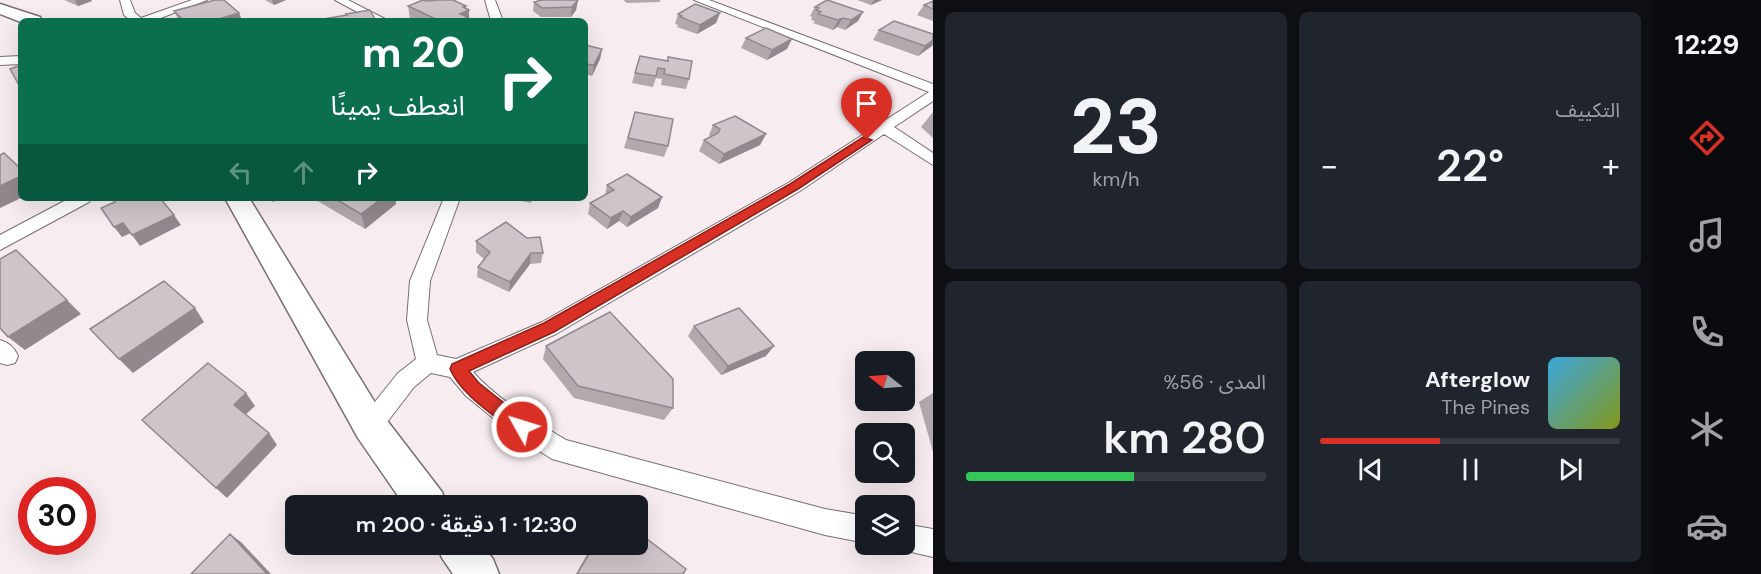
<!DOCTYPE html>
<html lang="ar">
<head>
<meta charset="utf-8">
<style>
	:root { --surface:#171b24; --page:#20242c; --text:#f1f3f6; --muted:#9ea1a6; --line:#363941; --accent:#d93025 }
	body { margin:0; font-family:"DM Sans","Noto Sans Arabic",sans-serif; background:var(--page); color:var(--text); direction:rtl; height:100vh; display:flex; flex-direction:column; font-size:22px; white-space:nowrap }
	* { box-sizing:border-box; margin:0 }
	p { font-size:20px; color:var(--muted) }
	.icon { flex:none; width:33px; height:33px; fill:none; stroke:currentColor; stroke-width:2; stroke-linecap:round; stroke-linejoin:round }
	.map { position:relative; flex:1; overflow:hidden; direction:ltr }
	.panel { display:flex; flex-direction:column; gap:12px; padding:12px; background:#0d0f14; width:720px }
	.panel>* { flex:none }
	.hud { position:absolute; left:18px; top:18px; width:570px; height:183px; border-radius:9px; box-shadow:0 6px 24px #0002; direction:rtl; background:#0b6e4f; color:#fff; overflow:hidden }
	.needle { width:39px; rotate:287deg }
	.tools { position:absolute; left:855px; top:351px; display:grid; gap:12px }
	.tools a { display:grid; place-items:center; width:60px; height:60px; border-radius:9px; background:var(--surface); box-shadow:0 6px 24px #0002; font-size:30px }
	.speed { position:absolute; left:18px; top:477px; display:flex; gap:12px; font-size:30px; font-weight:700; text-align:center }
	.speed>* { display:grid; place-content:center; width:78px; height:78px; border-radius:50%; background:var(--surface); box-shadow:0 6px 24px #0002; line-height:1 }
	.speed .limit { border:9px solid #d22; background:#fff; color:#111 }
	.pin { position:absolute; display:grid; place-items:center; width:51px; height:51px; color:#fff; margin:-62px -26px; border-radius:50% 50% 50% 0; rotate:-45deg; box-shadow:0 0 6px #0007 }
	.pin .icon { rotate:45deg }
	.me { position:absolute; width:66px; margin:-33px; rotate:309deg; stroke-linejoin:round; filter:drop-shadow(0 0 4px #0008) }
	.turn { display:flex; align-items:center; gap:21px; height:126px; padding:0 24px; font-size:27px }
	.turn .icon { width:78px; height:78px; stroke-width:2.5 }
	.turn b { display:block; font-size:42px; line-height:51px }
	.lanes { display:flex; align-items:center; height:57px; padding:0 24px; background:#0003; justify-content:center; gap:30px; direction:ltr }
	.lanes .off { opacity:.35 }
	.big { font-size:45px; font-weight:600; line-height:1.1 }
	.panel .widget { flex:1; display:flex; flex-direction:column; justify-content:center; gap:9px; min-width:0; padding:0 21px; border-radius:9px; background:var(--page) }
	.panel .dial { align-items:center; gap:0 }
	.dial b { font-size:78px; line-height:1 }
	.song { display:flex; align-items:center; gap:18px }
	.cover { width:72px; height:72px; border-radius:9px; background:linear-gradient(135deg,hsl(200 70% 55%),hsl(70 70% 35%)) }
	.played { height:6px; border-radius:3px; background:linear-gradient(90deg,var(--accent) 40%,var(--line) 40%) }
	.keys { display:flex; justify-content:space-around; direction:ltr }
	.heat { display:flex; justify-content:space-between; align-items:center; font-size:33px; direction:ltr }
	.charge { height:9px; border-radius:4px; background:linear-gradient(90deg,#34c759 56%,var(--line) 0) }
	.panel .tiles { flex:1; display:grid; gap:12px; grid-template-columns:repeat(2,1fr) }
	.trip { position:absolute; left:285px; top:495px; width:363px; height:60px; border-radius:9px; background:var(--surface); box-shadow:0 6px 24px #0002; font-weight:600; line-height:60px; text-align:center; direction:rtl }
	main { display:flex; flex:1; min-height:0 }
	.tab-bar { display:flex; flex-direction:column; width:108px; justify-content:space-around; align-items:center; background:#090b0e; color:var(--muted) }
	.tab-bar .icon { width:42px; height:42px }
	.tab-bar .selected { color:var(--accent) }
	.tab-bar b { font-size:27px; color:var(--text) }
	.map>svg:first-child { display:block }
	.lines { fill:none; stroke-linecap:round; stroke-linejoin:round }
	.street-casing { stroke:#796f73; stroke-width:2 }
	.secondary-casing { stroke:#796f73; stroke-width:3 }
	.street { fill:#fff; fill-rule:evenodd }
	.secondary { fill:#fff; fill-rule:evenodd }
	.wall { fill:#b2a9ad }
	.shaded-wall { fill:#91898d }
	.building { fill:#cfc4c9; stroke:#91898d; stroke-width:1.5 }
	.route { fill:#d93025; stroke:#8d1f18; stroke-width:1.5 }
</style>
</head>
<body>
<main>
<nav class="tab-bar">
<b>12:29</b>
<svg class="icon selected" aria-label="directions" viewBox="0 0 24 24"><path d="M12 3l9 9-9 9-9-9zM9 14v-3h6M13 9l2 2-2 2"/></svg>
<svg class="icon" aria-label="music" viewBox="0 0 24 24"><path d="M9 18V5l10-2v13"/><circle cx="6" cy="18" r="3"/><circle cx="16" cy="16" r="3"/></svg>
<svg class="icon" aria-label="phone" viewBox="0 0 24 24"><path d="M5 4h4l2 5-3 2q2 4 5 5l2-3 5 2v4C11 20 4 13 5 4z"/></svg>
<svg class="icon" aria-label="climate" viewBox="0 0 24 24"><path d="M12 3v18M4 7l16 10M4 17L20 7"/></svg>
<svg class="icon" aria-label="car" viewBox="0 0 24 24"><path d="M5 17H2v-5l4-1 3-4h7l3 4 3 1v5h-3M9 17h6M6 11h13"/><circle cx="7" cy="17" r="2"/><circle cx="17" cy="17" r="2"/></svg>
</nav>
<section class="panel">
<div class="tiles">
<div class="widget"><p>التكييف</p>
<div class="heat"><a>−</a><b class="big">22°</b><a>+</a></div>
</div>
<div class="widget dial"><b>23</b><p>km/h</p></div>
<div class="widget">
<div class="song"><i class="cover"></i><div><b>Afterglow</b><p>The Pines</p></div></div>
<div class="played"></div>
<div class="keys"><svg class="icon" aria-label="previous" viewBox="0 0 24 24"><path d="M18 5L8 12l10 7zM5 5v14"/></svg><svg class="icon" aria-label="pause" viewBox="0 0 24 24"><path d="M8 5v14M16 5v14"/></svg><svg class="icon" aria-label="next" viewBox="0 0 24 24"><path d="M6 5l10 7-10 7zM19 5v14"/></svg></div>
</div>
<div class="widget"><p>المدى · 56%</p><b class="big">280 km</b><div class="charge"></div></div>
</div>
</section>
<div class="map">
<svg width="933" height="574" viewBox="0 0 933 574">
	<rect width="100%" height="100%" fill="#f7ecf0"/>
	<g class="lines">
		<g class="street-casing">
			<path id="street" d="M120,0h10l5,13 6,5 51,-18h15l-54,21h-22l-7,-6z
				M335,0h13l41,21h-15z
				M485,0h10l8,21h-12z
				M694,0h15l224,84v17l-39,26 39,26v12l-49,-31 -84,57 -244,143 -83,38c25,28 61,49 93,68l259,69 41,7v27l-41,-8 -273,-76 -38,-24 -48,-39 -16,-19 -19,-4 -17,14 -36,47 -8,3 -8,-3 -4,-8 4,-8 36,-45 18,-14 -9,-39 3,-39 34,-83h16l-30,83 -3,39 10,35 19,4 86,-37 246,-139 141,-91z
				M21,56v8l-21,1v-8z
				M70,198h21l-2,4 -89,48v-15z
				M0,340c9,3 14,7 18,16l-3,7 -8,2 -7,-2z
				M904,524l29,5v28l-39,-9 -1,-4h11z"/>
		</g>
		<g class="secondary-casing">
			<path id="secondary" d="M0,4l40,13 2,4 -21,1 -21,-8z
				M225,198h24l133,216 60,78 5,14h-42l-47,-68z
				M436,544h45l12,15 6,15h-46l-11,-16z"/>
		</g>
		<use href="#street" class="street"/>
		<use href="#secondary" class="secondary"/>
	</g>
	<path class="wall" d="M64,0h27l1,1 -14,5z
		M265,0h21l-12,5z
		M437,0h23h-6l15,10v11h-56l-3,-2 -2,-13z
		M578,0l-2,10 -5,7h-30l-8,-6 1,-9z
		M623,0h37v2l-33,1z
		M857,0h25l-11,5z
		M933,1v20l-16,-6 7,-10z
		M815,7l48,5 -5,9 -13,9 -8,-3 -4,3 -20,-7 2,-2 -4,-1 1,-3 -2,-1z
		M174,11l65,2 3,8h-63z
		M678,14l38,9 -19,11 -20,-7 1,-2 -3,-1z
		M879,30l54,4v11l-15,11 -45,-16z
		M746,38l41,11 -20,11 -26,-12z
		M585,45l17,4 -2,10 -8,17 -7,-2z
		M640,56l49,23 -3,10 -25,-4 1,-6 -6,-1 -3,9 -21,-4z
		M635,112l33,34 -4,11 -40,-9z
		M933,112v26l-12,-11z
		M713,125l53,9 -6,11 -41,19 -20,-13 5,-11 7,-3 -2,-2z
		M607,185l55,12 -4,11 -31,19 -8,-6 -12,8 -19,-15 2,-11 15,-8z
		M315,198h80l1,6 -31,25 -49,-29z
		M508,198h24l-1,5z
		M476,241l67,12 -2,10 -11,1 -21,28 -32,-15 1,-10 6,-8 -8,-7z
		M694,326l72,30 -45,19 -33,-39z
		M546,346l127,62 -9,12 -90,-22 -31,-39z
		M933,393v59l-14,-50z
		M593,544h45l45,30h-107z"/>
	<path class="shaded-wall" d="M75,0h16l1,1 -14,5z
		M272,0h14l-12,5z
		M578,0l-2,10 -5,7 1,-10z
		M874,0h8l-11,5z
		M466,6v5l3,-1v11h-9v-7l3,-7z
		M863,12l-5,9 -13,9 6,-10z
		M239,13l3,8h-30z
		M720,13l-4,10 -19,11 3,-9z
		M843,18l-6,9 -4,3 5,-10z
		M792,39l-5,10 -20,11 5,-10z
		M933,40l-1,6 -14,10 7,-10z
		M602,49l-2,10 -8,17 2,-11z
		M766,134l-6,11 -41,19 5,-10z
		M21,176v22l-21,10v-22z
		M662,197l-4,11 -31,19 4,-10z
		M271,198h11l-9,4z
		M382,198h13l1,6 -31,25 -4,-15z
		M623,211l-4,10 -12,8 4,-11z
		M174,215l7,10 -41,21 -8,-11z
		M123,223l8,10 -9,4 -8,-10z
		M531,253l-1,11 -21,28 1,-10z
		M67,300l14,14 -56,36 -17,-13z
		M195,308l9,14 -71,51 -14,-14z
		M774,346l-8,10 -45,19 7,-9z
		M246,393l9,13 -12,11 -9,-12z
		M269,433l8,12 -50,53 -11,-10z
		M230,534l11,8 30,32h-4z"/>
	<path class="building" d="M215,0h9l15,13 -27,8h-28l-10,-10z
		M423,0l5,1 9,-1h16l13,6 -3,1 6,3 -9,4 8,3 -6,3 2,1h-24l-32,-15z
		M542,0h36l-6,7 -30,1 -8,-6z
		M827,0l36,12 -12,8 -8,-2 -5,2 -20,-6 3,-2 -5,-2 3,-2 -4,-1z
		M933,1v8l-9,-4z
		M695,4l25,9 -20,12 -20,-8 2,-1 -4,-2z
		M370,10l6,11h-52l-1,-2 24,-4 -1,-1z
		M894,21l39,13v6l-8,6 -46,-16z
		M766,28l26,11 -20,11 -26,-12z
		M585,45l17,4 -8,16 -9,-1z
		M640,56l28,5v-4l24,4 -3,18 -25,-5 1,-5 -7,-1 -2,8 -21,-3z
		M21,65v19l-2,1 -9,-16z
		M635,112l38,7 -5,27 -40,-8z
		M735,116l31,18 -42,20 -20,-14 14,-7 2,-4 -7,-4z
		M4,153l17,16v7l-21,10v-31z
		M627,174l35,23 -31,20 -8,-6 -12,7 -21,-15 24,-13 -7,-5z
		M113,198h47l14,17 -42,20 -9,-12 -9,4 -13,-19 14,-6 -3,-3z
		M334,198h48l-21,16z
		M506,222l21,16 13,-1 3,16h-12l-21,29 -32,-15 12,-15 -14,-11z
		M16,250l51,50 -59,37 -8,-9v-69z
		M164,281l31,27 -76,51 -29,-30z
		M739,308l35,38 -46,20 -34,-40z
		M610,312l63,67v29l-95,-22 -32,-40z
		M208,363l38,30 -12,12 35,28 -53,55 -74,-68z
		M638,532l48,37 -3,5h-106l18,-30h43z
		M230,534l37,40h-76z"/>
	<path class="route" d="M863,137l9,3 -74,49 -244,143 -85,39 10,12 49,39 2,5 -2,6 -6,2 -6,-2c-23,-19 -54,-37 -66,-64l2,-5 92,-41 246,-139z"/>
</svg>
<div class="tools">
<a><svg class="needle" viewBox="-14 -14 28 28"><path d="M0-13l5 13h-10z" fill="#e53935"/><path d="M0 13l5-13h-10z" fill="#9ea1a6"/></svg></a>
<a><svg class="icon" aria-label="search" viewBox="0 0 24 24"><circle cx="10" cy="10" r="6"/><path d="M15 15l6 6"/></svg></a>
<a><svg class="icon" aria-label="layers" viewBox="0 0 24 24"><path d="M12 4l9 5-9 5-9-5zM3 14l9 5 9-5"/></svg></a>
</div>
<div class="speed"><div class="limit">30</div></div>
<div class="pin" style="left:867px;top:140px;background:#d93025"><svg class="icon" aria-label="arrive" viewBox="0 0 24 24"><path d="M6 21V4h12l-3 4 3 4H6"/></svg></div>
<svg class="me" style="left:522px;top:427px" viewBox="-20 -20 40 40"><circle r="17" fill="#d93025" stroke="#fff" stroke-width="3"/><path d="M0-11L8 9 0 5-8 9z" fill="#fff"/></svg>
<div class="trip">12:30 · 1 دقيقة · 200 m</div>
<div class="hud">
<div class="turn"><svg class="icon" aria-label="right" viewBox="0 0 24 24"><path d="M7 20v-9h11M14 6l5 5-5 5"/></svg><div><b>20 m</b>انعطف يمينًا</div></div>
<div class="lanes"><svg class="icon off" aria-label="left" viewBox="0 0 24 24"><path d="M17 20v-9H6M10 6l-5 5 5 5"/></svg><svg class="icon off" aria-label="ahead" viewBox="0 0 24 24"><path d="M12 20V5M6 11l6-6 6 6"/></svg><svg class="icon" aria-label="right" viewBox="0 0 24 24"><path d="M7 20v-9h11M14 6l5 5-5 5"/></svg></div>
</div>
</div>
</main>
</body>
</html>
